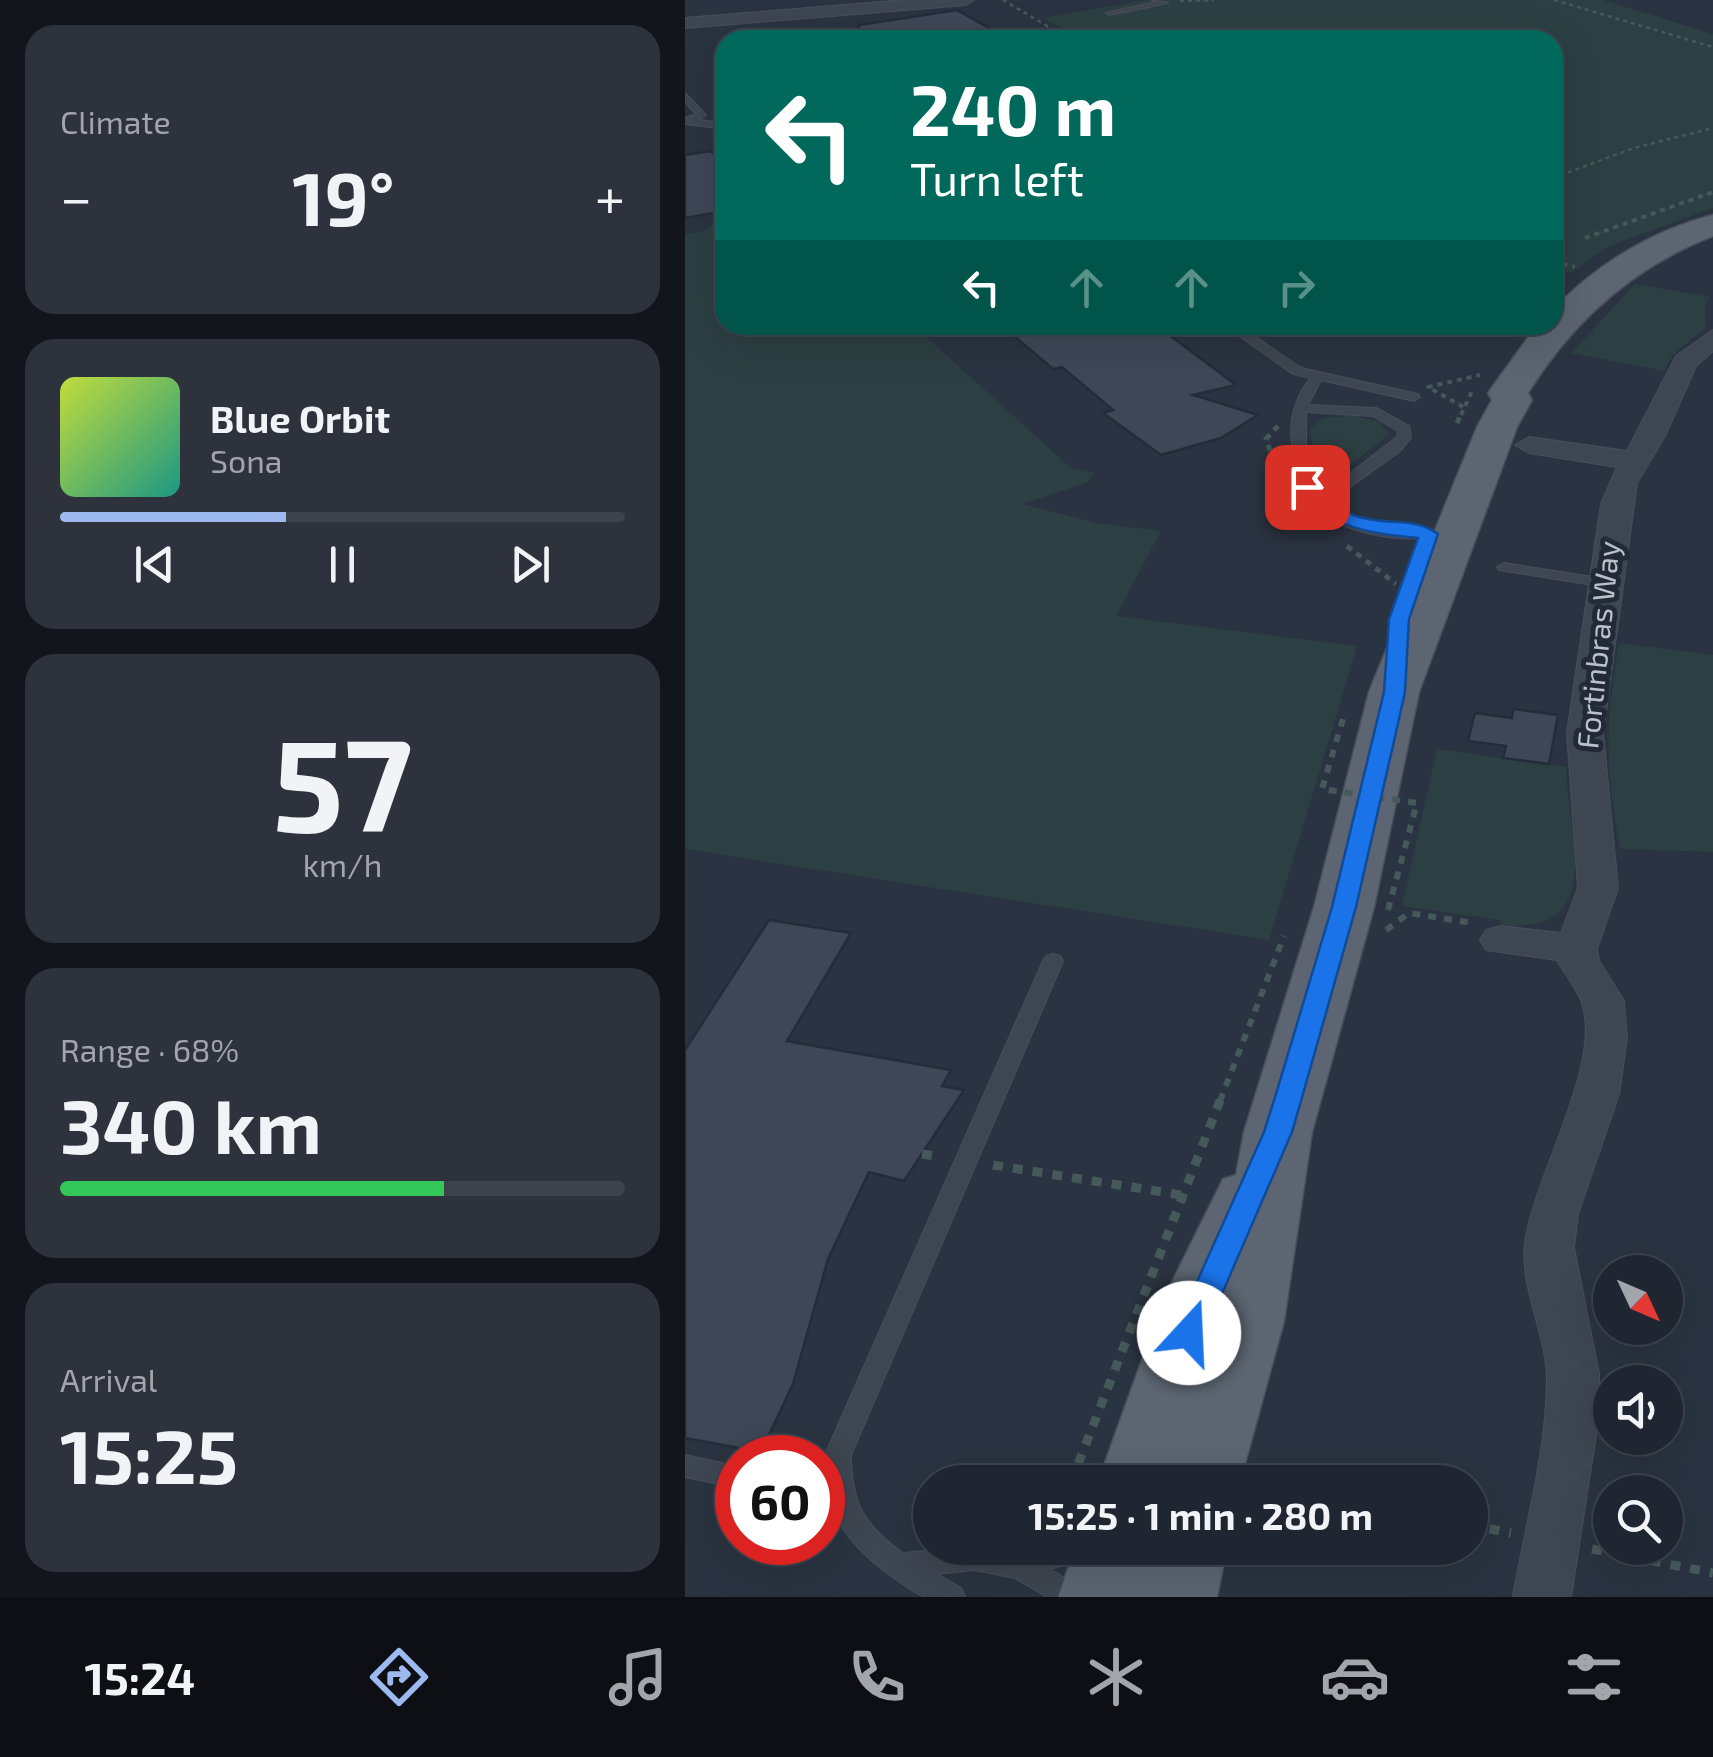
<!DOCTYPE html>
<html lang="en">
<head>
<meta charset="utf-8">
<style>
	:root { --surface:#202631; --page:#2d323d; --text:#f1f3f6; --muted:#a2a5ab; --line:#3d434d; --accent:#9cbaef }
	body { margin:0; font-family:"Exo 2",sans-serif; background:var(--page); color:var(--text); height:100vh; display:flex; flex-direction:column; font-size:38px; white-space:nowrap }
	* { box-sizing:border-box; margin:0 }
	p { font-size:32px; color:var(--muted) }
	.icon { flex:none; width:55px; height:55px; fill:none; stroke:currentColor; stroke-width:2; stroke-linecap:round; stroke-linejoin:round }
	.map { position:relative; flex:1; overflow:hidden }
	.panel { display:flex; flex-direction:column; gap:25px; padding:25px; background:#12151b; width:685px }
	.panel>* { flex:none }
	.hud { position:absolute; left:30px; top:30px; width:848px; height:305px; border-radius:30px; box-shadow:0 10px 40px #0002,0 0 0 2px var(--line); background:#00695c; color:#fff; overflow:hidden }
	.needle { width:65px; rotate:134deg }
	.fabs { position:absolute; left:908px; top:1255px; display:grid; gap:20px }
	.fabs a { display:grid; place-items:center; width:90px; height:90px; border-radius:50%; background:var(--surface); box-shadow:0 10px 40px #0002,0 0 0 2px var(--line); font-size:50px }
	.speed { position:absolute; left:30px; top:1435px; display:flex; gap:20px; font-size:50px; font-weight:700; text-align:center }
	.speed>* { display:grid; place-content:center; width:130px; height:130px; border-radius:50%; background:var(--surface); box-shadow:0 10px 40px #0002,0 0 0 2px var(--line); line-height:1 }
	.speed .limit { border:15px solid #d22; background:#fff; color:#111 }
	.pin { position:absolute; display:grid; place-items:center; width:85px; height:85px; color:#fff; margin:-42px; border-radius:20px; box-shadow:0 5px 15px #0006 }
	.me { position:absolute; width:110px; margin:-55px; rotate:20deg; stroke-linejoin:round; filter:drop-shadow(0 0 8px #0008) }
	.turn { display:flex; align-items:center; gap:35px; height:210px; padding:0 30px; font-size:45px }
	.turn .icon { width:130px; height:130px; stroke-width:2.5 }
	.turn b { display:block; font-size:70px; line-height:85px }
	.lanes { display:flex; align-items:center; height:95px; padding:0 30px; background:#0003; justify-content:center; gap:50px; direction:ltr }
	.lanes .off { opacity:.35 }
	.big { font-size:75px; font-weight:700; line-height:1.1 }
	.panel .widget { flex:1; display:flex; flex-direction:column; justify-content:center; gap:15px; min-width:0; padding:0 35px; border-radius:30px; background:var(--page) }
	.panel .dial { align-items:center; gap:0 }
	.dial b { font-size:130px; line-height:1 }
	.song { display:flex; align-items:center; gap:30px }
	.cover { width:120px; height:120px; border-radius:15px; background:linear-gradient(135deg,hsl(70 70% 55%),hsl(170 70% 35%)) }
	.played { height:10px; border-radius:5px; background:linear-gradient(90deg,var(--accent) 40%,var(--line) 40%) }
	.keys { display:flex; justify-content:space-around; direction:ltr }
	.heat { display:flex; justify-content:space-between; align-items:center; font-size:55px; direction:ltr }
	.charge { height:15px; border-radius:8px; background:linear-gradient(90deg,#34c759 68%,var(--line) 0) }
	.trip { position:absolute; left:228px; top:1465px; width:575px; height:100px; border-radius:50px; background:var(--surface); box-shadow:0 10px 40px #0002,0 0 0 2px var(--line); font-weight:700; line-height:100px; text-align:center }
	.tab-bar { display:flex; height:160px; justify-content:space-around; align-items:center; background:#0d0f14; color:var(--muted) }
	.tab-bar .icon { width:70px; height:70px }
	.tab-bar .current { color:var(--accent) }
	.tab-bar b { font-size:45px; color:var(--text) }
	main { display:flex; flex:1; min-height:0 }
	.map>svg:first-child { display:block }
	.green { fill:#2c3f42 }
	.building { fill:#3d4757; stroke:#252c39; stroke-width:2.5 }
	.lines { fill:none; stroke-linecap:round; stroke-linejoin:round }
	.service-casing { stroke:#484e5b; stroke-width:2 }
	.minor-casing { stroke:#484e5b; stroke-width:2 }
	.primary-casing { stroke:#484e5b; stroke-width:3 }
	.path-far4 { stroke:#45585a; stroke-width:2.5; stroke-dasharray:4 4; stroke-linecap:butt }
	.path-far3 { stroke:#45585a; stroke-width:4; stroke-dasharray:5 5; stroke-linecap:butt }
	.path-far2 { stroke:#45585a; stroke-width:5; stroke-dasharray:6 6; stroke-linecap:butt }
	.path-far1 { stroke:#45585a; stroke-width:6; stroke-dasharray:8 8; stroke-linecap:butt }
	.path { stroke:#45585a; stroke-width:9; stroke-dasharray:10 10; stroke-linecap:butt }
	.service { fill:#3e4651; fill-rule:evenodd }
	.minor { fill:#3e4651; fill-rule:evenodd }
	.primary { fill:#5c6571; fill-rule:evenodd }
	.path-bridge { stroke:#45585a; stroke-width:6; stroke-dasharray:8 8; stroke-linecap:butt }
	.route { fill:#1a73e8; stroke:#114b97; stroke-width:2.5 }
	.labels { text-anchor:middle; stroke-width:10; stroke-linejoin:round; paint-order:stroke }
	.street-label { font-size:30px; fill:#bbc1cb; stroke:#232a37 }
</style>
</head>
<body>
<main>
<section class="panel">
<div class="widget"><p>Climate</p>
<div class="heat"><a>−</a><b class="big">19°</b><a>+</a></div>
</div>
<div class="widget">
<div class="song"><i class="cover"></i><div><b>Blue Orbit</b><p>Sona</p></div></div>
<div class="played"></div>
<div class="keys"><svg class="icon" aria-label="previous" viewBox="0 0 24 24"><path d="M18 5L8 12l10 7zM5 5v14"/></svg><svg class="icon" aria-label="pause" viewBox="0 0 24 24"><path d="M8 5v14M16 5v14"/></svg><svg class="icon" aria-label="next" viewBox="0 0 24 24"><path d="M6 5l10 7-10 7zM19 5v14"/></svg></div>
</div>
<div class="widget dial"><b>57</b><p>km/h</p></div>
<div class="widget"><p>Range · 68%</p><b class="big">340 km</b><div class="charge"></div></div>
<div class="widget"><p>Arrival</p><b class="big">15:25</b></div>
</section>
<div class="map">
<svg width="1028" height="1597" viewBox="0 0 1028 1597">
	<rect width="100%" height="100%" fill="#2a3341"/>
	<path class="green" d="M461,0h457l110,34v174l-106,39 -35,26 -19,-5v-228h-471l-38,-22z
		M40,217v108h188l159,144 22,4 -6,9 -66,22 75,19 64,8 -45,85 241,30 -88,294 -584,-91v-614l18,-4z
		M950,284l75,13 -5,10 1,20 -33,28 -9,16 -93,-18z
		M666,415l29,7 9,12 -63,50h-7l-9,-56 12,-9z
		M934,643l94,12v197l-93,-3c-15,-84 -15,-122 -1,-206z
		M752,749l129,18c2,68 42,170 -66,158v-5l-98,-14z"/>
	<path class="building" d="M272,10l53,30h-150l-1,-15z
		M26,151l14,13v47l-40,7v-63z
		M316,325h155l80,60 -43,10 65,20 -37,23 -60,17 -58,-42 10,-3 -51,-43 -9,2z
		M828,709l45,6 -9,49 -46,-6 3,-12 -38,-5 7,-28 37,5z
		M84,920l82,13 -64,108 164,29 -9,16 22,4 -60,91 -35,-9 -41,87 -35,125 -32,68 -76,-14v-388z"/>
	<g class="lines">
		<g class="service-casing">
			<path id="service" d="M467,0l16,3 -58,12 -4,-2 49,-11z
				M0,93l21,22 -7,5 26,3v6l-40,-5v-6l11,-4 -11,-12z
				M539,325h14l63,43 117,26 2,3 -6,4 -93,-21 -13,25 68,3 33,18 2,12 -12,14 -70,50c25,27 66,25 100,28l5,1v6c-36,5 -92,-3 -118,-30 -9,-10 -16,-32 -21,-48 -8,-29 -3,-57 15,-81l-17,-4zM621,412l67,4 25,15 -1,6 -74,57 -17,-44z
				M819,563l102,16 7,4 -7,4 -107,-17 -2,-3z
				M368,954l7,2 3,5 -212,494c0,47 13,71 52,98l53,-5h29l35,6 20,-6h52l-4,9 -38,12 31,19 4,9h-38l-32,-19 -41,-8 -37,4 24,14 4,9c-12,0 -28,0 -39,0 -11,-3 -24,-14 -33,-20 -47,-32 -68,-65 -68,-122l218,-494 3,-5z
				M0,1455l52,11v22l-52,-11z"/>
		</g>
		<g class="minor-casing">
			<path id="minor" d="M220,0h69l-8,5 -281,23v-10z
				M1028,330v21l-17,15 -31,70 -28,47 -34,250 15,155 -21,61 2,12 25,40 3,37 -8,56 -41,120 -4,34 25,126v41l-28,182h-58c12,-71 34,-146 34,-219 -1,-44 -27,-91 -22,-135 8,-66 80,-181 56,-243 -6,-14 -17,-27 -24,-40l-71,-10 -6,-10 6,-10 15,-4 60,7 17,-45 -11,-155 34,-229 16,-37 -88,-14 -14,-8 14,-8 98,14 49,-95z"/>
		</g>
		<g class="primary-casing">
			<path id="primary" d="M1028,215v21c-80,31 -140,85 -185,157l4,7 -15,27 -98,265 -45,215 -62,225 -28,189 -44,161h-142l67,-186 58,-117 13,-4 8,-43 70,-225 55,-215 108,-265 15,-27 -4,-7 46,-64 19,-4v-15c42,-45 100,-80 160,-95z
				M390,1548h152l-10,49h-159z"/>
		</g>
		<path class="path-far4" d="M318,0l68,40
			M869,0l159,47
			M495,1l34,-1
			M437,30l21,10
			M330,33l33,-5
			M868,178l81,-30 79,-20"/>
		<path class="path-far3" d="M900,238l128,-46
			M868,261l22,6
			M778,407l-35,-20 52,-12
			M776,415l12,-26"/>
		<path class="path-far2" d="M772,423l5,-11
			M593,426l-12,13 5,14 9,8
			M662,546l49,38"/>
		<path class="path-far1" d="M701,930l23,-17 64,10
			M535,1101l64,-165"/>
		<path class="path" d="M237,1154l19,3
			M308,1165l188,30
			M386,1482l150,-384
			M785,1525l41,8
			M907,1549l121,24"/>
		<use href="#service" class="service"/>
		<use href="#minor" class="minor"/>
		<use href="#primary" class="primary"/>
		<path class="path-bridge" d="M658,719l-21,70 95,14 -30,111"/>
	</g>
	<path class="route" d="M616,483h13c43,59 91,25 124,51l-29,85 -4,73 -8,36 -41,179 -53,187 -11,38 -87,201 -4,9 -12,4 -11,-4 -4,-9 90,-201 12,-38 56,-187 52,-215 5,-73 29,-81c-48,-5 -90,-9 -119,-51z"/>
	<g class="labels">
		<g class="street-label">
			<text transform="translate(914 645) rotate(-84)" y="10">Fortinbras Way</text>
		</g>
	</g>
</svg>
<div class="fabs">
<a><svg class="needle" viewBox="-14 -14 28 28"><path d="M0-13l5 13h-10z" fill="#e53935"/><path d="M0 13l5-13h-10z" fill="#a2a5ab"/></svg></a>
<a><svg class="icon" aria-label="sound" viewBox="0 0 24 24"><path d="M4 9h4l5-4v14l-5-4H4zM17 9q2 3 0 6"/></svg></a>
<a><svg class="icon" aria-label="search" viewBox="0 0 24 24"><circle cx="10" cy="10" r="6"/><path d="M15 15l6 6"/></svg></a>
</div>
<div class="speed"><div class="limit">60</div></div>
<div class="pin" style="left:622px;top:487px;background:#d93025"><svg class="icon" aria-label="arrive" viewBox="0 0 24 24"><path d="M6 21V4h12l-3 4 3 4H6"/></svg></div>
<svg class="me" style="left:504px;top:1333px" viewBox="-20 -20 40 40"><circle r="19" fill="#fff"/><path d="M0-13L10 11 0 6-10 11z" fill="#1a73e8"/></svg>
<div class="trip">15:25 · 1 min · 280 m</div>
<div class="hud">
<div class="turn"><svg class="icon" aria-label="left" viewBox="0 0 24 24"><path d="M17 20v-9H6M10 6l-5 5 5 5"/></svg><div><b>240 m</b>Turn left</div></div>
<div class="lanes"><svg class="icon" aria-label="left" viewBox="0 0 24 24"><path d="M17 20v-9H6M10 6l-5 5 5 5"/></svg><svg class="icon off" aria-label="ahead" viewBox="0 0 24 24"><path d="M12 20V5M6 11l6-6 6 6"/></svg><svg class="icon off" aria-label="ahead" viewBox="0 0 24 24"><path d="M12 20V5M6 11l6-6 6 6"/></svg><svg class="icon off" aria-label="right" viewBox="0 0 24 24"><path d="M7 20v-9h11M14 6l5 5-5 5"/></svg></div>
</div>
</div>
</main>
<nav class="tab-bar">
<b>15:24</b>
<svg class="icon current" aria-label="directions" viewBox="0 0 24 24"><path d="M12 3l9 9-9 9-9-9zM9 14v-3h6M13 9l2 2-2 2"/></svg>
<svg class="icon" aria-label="music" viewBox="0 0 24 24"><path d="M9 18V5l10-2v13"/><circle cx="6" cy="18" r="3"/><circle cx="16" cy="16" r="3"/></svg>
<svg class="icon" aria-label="phone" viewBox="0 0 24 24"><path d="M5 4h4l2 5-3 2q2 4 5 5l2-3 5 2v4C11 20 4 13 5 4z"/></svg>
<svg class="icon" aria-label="climate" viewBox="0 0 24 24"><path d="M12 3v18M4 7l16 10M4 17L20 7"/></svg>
<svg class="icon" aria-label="car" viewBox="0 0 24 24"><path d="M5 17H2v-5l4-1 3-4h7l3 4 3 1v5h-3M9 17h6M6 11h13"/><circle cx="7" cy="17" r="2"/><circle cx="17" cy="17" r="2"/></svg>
<svg class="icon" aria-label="filters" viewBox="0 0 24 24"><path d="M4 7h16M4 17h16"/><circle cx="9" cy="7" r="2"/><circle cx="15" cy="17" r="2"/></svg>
</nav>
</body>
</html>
